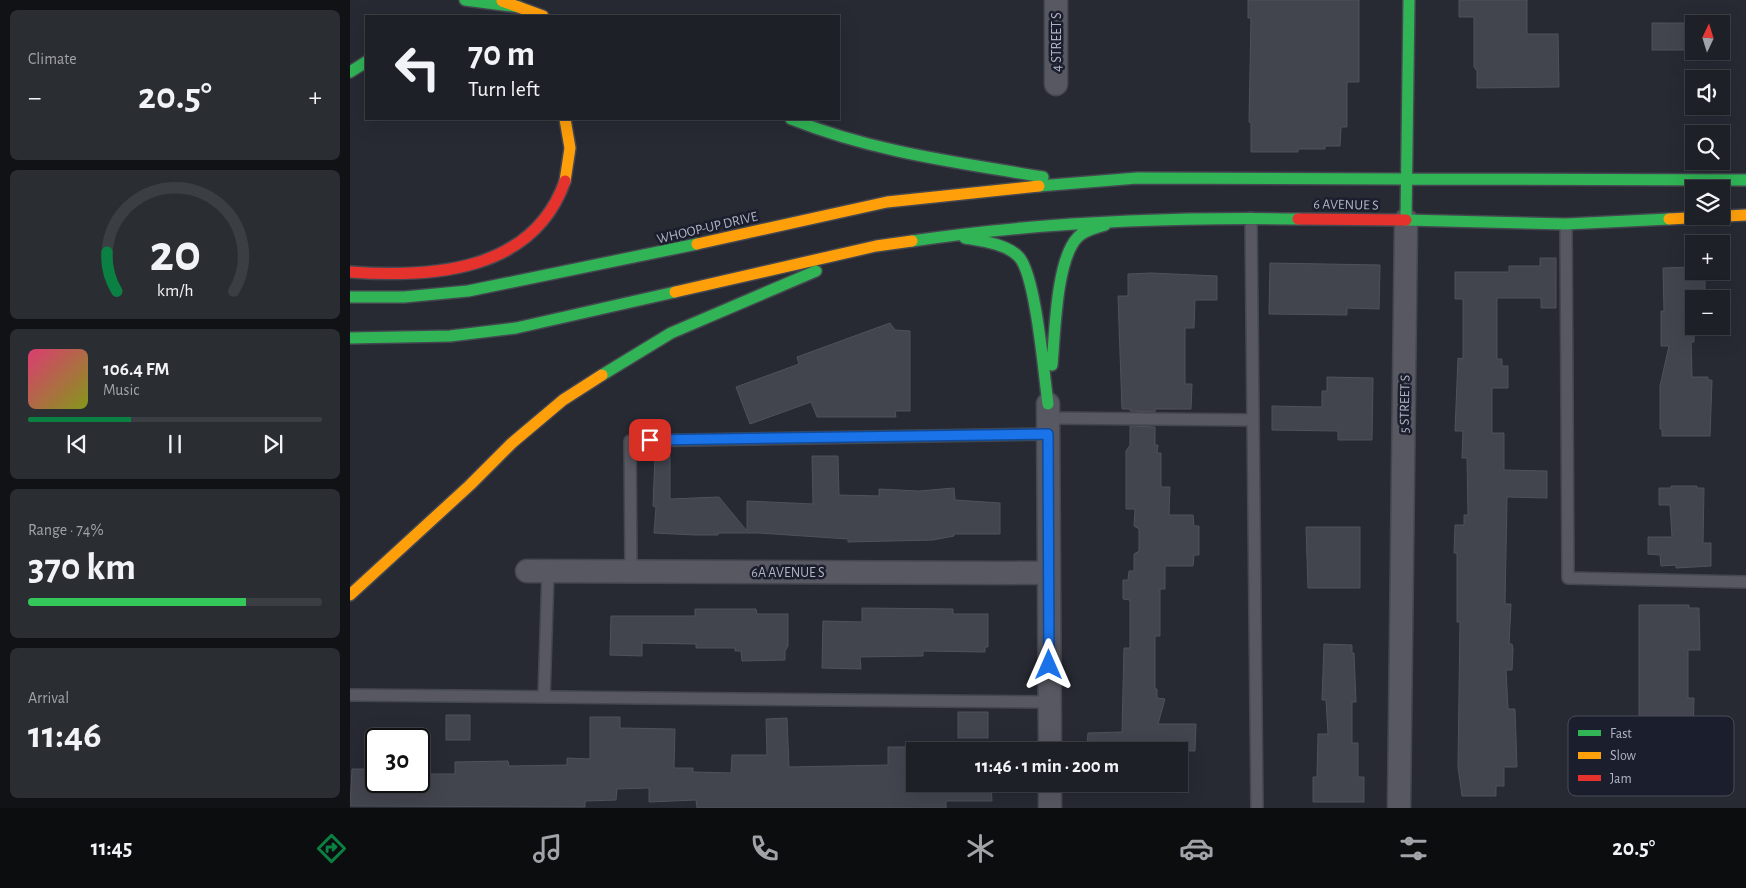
<!DOCTYPE html>
<html lang="en">
<head>
<meta charset="utf-8">
<style>
	:root { --surface:#1d2026; --page:#2a2d32; --text:#f1f3f6; --muted:#a0a3a7; --line:#3b3e43; --accent:#0b8043 }
	body { margin:0; font-family:"Alegreya Sans",sans-serif; background:var(--page); color:var(--text); height:100vh; display:flex; flex-direction:column; font-size:19px; white-space:nowrap }
	* { box-sizing:border-box; margin:0 }
	p { font-size:16px; color:var(--muted) }
	.icon { flex:none; width:28px; height:28px; fill:none; stroke:currentColor; stroke-width:2; stroke-linecap:round; stroke-linejoin:round }
	.map { position:relative; flex:1; overflow:hidden }
	.panel { display:flex; flex-direction:column; gap:10px; padding:10px; background:#101215; width:350px }
	.panel>* { flex:none }
	.hud { position:absolute; left:15px; top:15px; width:475px; height:105px; border-radius:0px; box-shadow:0 5px 20px #0002,0 0 0 1px var(--line); background:#1d2026; color:var(--text); overflow:hidden }
	.needle { width:32px; rotate:4deg }
	.controls { position:absolute; left:1335px; top:15px; display:grid; gap:10px }
	.controls a { display:grid; place-items:center; width:45px; height:45px; border-radius:0px; background:var(--surface); box-shadow:0 5px 20px #0002,0 0 0 1px var(--line); font-size:25px }
	.speed { position:absolute; left:15px; top:728px; display:flex; gap:10px; font-size:25px; font-weight:700; text-align:center }
	.speed>* { display:grid; place-content:center; width:65px; height:65px; border-radius:50%; background:var(--surface); box-shadow:0 5px 20px #0002,0 0 0 1px var(--line); line-height:1 }
	.speed .limit { border:2px solid #111; border-radius:8px; background:#fff; color:#111 }
	.pin { position:absolute; display:grid; place-items:center; width:42px; height:42px; color:#fff; margin:-21px; border-radius:10px; box-shadow:0 2px 8px #0006 }
	.me { position:absolute; width:55px; margin:-28px; rotate:0deg; stroke-linejoin:round; filter:drop-shadow(0 0 4px #0008) }
	.turn { display:flex; align-items:center; gap:18px; height:105px; padding:0 20px; font-size:22px }
	.turn .icon { width:65px; height:65px; stroke-width:2.5 }
	.turn b { display:block; font-size:35px; line-height:42px }
	.big { font-size:38px; font-weight:600; line-height:1.1 }
	.panel .widget { flex:1; display:flex; flex-direction:column; justify-content:center; gap:8px; min-width:0; padding:0 18px; border-radius:8px; background:var(--page) }
	.panel .dial { align-items:center; gap:0 }
	.dial svg { height:130px; overflow:visible; fill:none; stroke:var(--line); stroke-width:7; stroke-linecap:round; text-anchor:middle }
	.dial text { fill:var(--text); stroke:none }
	.song { display:flex; align-items:center; gap:15px }
	.cover { width:60px; height:60px; border-radius:8px; background:linear-gradient(135deg,hsl(340 70% 55%),hsl(70 70% 35%)) }
	.played { height:5px; border-radius:2px; background:linear-gradient(90deg,var(--accent) 35%,var(--line) 35%) }
	.keys { display:flex; justify-content:space-around; direction:ltr }
	.heat { display:flex; justify-content:space-between; align-items:center; font-size:28px; direction:ltr }
	.charge { height:8px; border-radius:4px; background:linear-gradient(90deg,#34c759 74%,var(--line) 0) }
	.trip { position:absolute; left:556px; top:742px; width:282px; height:50px; border-radius:0px; background:var(--surface); box-shadow:0 5px 20px #0002,0 0 0 1px var(--line); font-weight:600; line-height:50px; text-align:center }
	.tab-bar { display:flex; height:80px; justify-content:space-around; align-items:center; background:#0c0d0f; color:var(--muted) }
	.tab-bar .icon { width:35px; height:35px }
	.tab-bar .on { color:var(--accent) }
	.tab-bar b { font-size:22px; color:var(--text) }
	main { display:flex; flex:1; min-height:0 }
	.map>svg:first-child { display:block }
	.building { fill:#42454e; stroke:#4f515b }
	.lines { fill:none; stroke-linecap:round; stroke-linejoin:round }
	.lane-casing { stroke:#444750; stroke-width:14 }
	.street-casing { stroke:#444750; stroke-width:25 }
	.fast-casing { stroke:#444750; stroke-width:14 }
	.slow-casing { stroke:#444750; stroke-width:14 }
	.jam-casing { stroke:#444750; stroke-width:14 }
	.lane { stroke:#575861; stroke-width:11 }
	.street { stroke:#575861; stroke-width:22 }
	.fast { stroke:#30b455; stroke-width:11 }
	.slow { stroke:#ff9f0a; stroke-width:11 }
	.jam { stroke:#e5322d; stroke-width:11 }
	.route-casing { stroke:#114b97; stroke-width:12 }
	.route { stroke:#1a73e8; stroke-width:9 }
	.labels { text-anchor:middle; stroke-width:5; stroke-linejoin:round; paint-order:stroke }
	.street-label { font-size:14px; fill:#b0b4c5; stroke:#1b1f2d }
	.key { fill:#1b1f2d; stroke:#484c5b; stroke-width:1 }
	.key-label { font-size:14px; fill:#b0b4c5 }
</style>
</head>
<body>
<main>
<section class="panel">
<div class="widget"><p>Climate</p>
<div class="heat"><a>−</a><b class="big">20.5°</b><a>+</a></div>
</div>
<div class="widget dial"><svg viewBox="0 0 100 80">
<path d="M14 69A42 42 0 1 1 86 69"/>
<path d="M14 69A42 42 0 0 1 8 45" stroke="#0b8043"/>
<text x="50" y="56" font-size="32" font-weight="700">20</text>
<text x="50" y="72" font-size="11">km/h</text>
</svg></div>
<div class="widget">
<div class="song"><i class="cover"></i><div><b>106.4 FM</b><p>Music</p></div></div>
<div class="played"></div>
<div class="keys"><svg class="icon" aria-label="previous" viewBox="0 0 24 24"><path d="M18 5L8 12l10 7zM5 5v14"/></svg><svg class="icon" aria-label="pause" viewBox="0 0 24 24"><path d="M8 5v14M16 5v14"/></svg><svg class="icon" aria-label="next" viewBox="0 0 24 24"><path d="M6 5l10 7-10 7zM19 5v14"/></svg></div>
</div>
<div class="widget"><p>Range · 74%</p><b class="big">370 km</b><div class="charge"></div></div>
<div class="widget"><p>Arrival</p><b class="big">11:46</b></div>
</section>
<div class="map">
<svg width="1396" height="808" viewBox="0 0 1396 808">
	<rect width="100%" height="100%" fill="#272a33"/>
	<path class="building" d="M898,0h111v82h-12v45h-6l-1,19h-15v3h-27v3h-47v-29l-2,-1 2,-104h-3z
		M1109,0h68v34h31l1,53 -82,1v-17l-3,-4v-50h-15z
		M1302,23h42v27h-42z
		M1190,258h16v50h-15v-10h-44v61h5v7h6v22h-16v45h12v37l43,1v27l-40,-1 -2,107h6l-2,40h3l1,5 -1,21h-6l2,39h7l2,58h-13v19h-8v10h-34l-4,-29 2,-145h-3v-69h-3l1,-28h9v-10h4l-1,-57h-5l1,-27h-8l3,-73 5,1v-60h-8v-27h54v-6h31z
		M920,263l110,2 -1,44 -32,-1v7l-78,-1z
		M1344,267v4h11v22l-11,1v48h-3l1,35h16v3h4l-2,56h-48v-7h-2v-43l9,-40h-8v-35h3l-1,-43z
		M801,273l66,3v24h-22l-1,28h-9v56h7l-1,25h-36v3l-25,-1v-2h-8l-4,-113h10v-22z
		M540,323l5,7 15,1v80h-15l1,6h-79l-6,-15 -61,22 -14,-37 63,-23 -2,-7z
		M977,377l46,1 -1,62h-34v-9l-66,-1v-24l50,1v-16h5z
		M780,426l25,1v18h3l-1,8h4v34h9l-1,28h24l1,11h5v29h-5l-1,11h-28v23h-5v47h-5v53h2v9l8,1 -7,25h38l-1,27h-75v-4l-33,-2 1,-12 34,-1 2,-84h6v-48l-7,-1v-19h5l1,-9h5v-17l5,-3v-22l-5,-3 1,-17h-9v-58l4,-6z
		M305,456h15v43l49,-2 28,34v-30l66,3 -1,-48h26l1,39 40,1v-7l40,2 35,-3 1,12 45,3v31h-46v2l-21,4 -85,2v-3l-89,-6h-41v2h-23l-41,-2 2,-26 -3,-1z
		M1321,486h26v2h7l-1,55h8v23l-35,2v-3l-15,1 -1,-11 -12,-1v-17h24l-2,-32h-11v-17h12z
		M956,527h54v61h-52z
		M1289,605h50v3h10l1,42h-12v48h6l-1,36 6,-1v56l-60,1z
		M512,608l91,1v5h35v33h-3v5l-62,-1v5l-63,1 1,12 -39,-1 1,-47 39,1z
		M345,609h61l1,5h31v32l-3,5v9l-43,1 -1,-10h-6v-3h-39v-4l-54,-1v13l-32,-1 1,-39h84z
		M974,644l28,1v8h2l2,49h-4v41h6v34h6v25h-51v-25h4l1,-43h10l-2,-34h-4z
		M608,712h30v26h-30z
		M96,715h24v25h-24z
		M240,717h30v11l55,1 -1,39h19v4l38,1 1,-18h35l-1,-36 21,-1 2,49 99,-2v-18h19v22h8v15h76l1,17h-46v7h-249l-1,-8 -47,2v-14l-32,1 -1,11 -31,1v6l-235,-1 2,-37h24v12h43v-7h36v-12l53,-1 1,5 58,-1v-7l23,1z"/>
	<g class="lines">
		<g class="lane-casing">
			<path id="lane" d="M901,218l6,590
				M1216,224l2,354 178,4
				M698,418l205,2
				M281,571l-1,-130 419,-7
				M0,695l699,7
				M194,697l4,-126"/>
		</g>
		<g class="street-casing">
			<path id="street" d="M706,84v-84
				M698,404l2,347
				M177,571l522,2
				M700,784v24
				M1049,808l7,-588"/>
		</g>
		<g class="fast-casing">
			<path id="fast" d="M115,0l54,7
				M1059,0l-3,220 160,4 103,-5
				M0,72l16,-10
				M441,119c83,33 164,43 252,58
				M1057,179l339,1
				M689,186l98,-8 270,1
				M615,238c17,3 42,6 54,19 17,19 25,118 29,147
				M562,241c128,-19 256,-24 386,-22
				M0,297h54l64,-6 229,-47
				M0,338l100,-2 66,-8 159,-36
				M702,365c3,-31 4,-104 25,-127 7,-8 19,-10 28,-13
				M252,375l69,-42 145,-62"/>
		</g>
		<g class="slow-casing">
			<path id="slow" d="M152,1l41,15
				M215,119l5,29 -5,33
				M1319,219l77,-4
				M347,244l190,-42 152,-16
				M325,292l201,-46 36,-5
				M0,595l120,-110 42,-42 51,-43 39,-25"/>
		</g>
		<g class="jam-casing">
			<path id="jam" d="M948,219l108,1
				M0,272c82,6 183,0 215,-91"/>
		</g>
		<use href="#lane" class="lane"/>
		<use href="#street" class="street"/>
		<use href="#fast" class="fast"/>
		<use href="#slow" class="slow"/>
		<use href="#jam" class="jam"/>
	</g>
	<g class="lines">
		<g class="route-casing">
			<path id="route" d="M300,440l398,-6 1,231"/>
		</g>
		<use href="#route" class="route"/>
	</g>
	<g class="labels">
		<g class="street-label">
			<text transform="translate(706 42) rotate(-90)" y="5">4 STREET S</text>
			<text transform="translate(996 204) rotate(1)" y="5">6 AVENUE S</text>
			<text transform="translate(357 227) rotate(-13)" y="5">WHOOP-UP DRIVE</text>
			<text transform="translate(1054 404) rotate(-89)" y="5">5 STREET S</text>
			<text x="438" y="577">6A AVENUE S</text>
		</g>
	</g>
	<rect x="1218" y="716" width="166" height="80" rx="8" class="key"/>
	<rect x="1228" y="730" width="23" height="6" fill="#30b455"/>
	<rect x="1228" y="752" width="23" height="7" fill="#ff9f0a"/>
	<rect x="1228" y="775" width="23" height="6" fill="#e5322d"/>
	<g class="key-label">
		<text x="1260" y="738">Fast</text>
		<text x="1260" y="760">Slow</text>
		<text x="1260" y="783">Jam</text>
	</g>
</svg>
<div class="controls">
<a><svg class="needle" viewBox="-14 -14 28 28"><path d="M0-13l5 13h-10z" fill="#e53935"/><path d="M0 13l5-13h-10z" fill="#a0a3a7"/></svg></a>
<a><svg class="icon" aria-label="sound" viewBox="0 0 24 24"><path d="M4 9h4l5-4v14l-5-4H4zM17 9q2 3 0 6"/></svg></a>
<a><svg class="icon" aria-label="search" viewBox="0 0 24 24"><circle cx="10" cy="10" r="6"/><path d="M15 15l6 6"/></svg></a>
<a><svg class="icon" aria-label="layers" viewBox="0 0 24 24"><path d="M12 4l9 5-9 5-9-5zM3 14l9 5 9-5"/></svg></a>
<a>+</a>
<a>−</a>
</div>
<div class="speed"><div class="limit">30</div></div>
<div class="pin" style="left:300px;top:440px;background:#d93025"><svg class="icon" aria-label="arrive" viewBox="0 0 24 24"><path d="M6 21V4h12l-3 4 3 4H6"/></svg></div>
<svg class="me" style="left:699px;top:665px" viewBox="-20 -20 40 40"><path d="M0-17L14 15 0 8-14 15z" fill="#1a73e8" stroke="#fff" stroke-width="4"/></svg>
<div class="trip">11:46 · 1 min · 200 m</div>
<div class="hud">
<div class="turn"><svg class="icon" aria-label="left" viewBox="0 0 24 24"><path d="M17 20v-9H6M10 6l-5 5 5 5"/></svg><div><b>70 m</b>Turn left</div></div>
</div>
</div>
</main>
<nav class="tab-bar">
<b>11:45</b>
<svg class="icon on" aria-label="directions" viewBox="0 0 24 24"><path d="M12 3l9 9-9 9-9-9zM9 14v-3h6M13 9l2 2-2 2"/></svg>
<svg class="icon" aria-label="music" viewBox="0 0 24 24"><path d="M9 18V5l10-2v13"/><circle cx="6" cy="18" r="3"/><circle cx="16" cy="16" r="3"/></svg>
<svg class="icon" aria-label="phone" viewBox="0 0 24 24"><path d="M5 4h4l2 5-3 2q2 4 5 5l2-3 5 2v4C11 20 4 13 5 4z"/></svg>
<svg class="icon" aria-label="climate" viewBox="0 0 24 24"><path d="M12 3v18M4 7l16 10M4 17L20 7"/></svg>
<svg class="icon" aria-label="car" viewBox="0 0 24 24"><path d="M5 17H2v-5l4-1 3-4h7l3 4 3 1v5h-3M9 17h6M6 11h13"/><circle cx="7" cy="17" r="2"/><circle cx="17" cy="17" r="2"/></svg>
<svg class="icon" aria-label="filters" viewBox="0 0 24 24"><path d="M4 7h16M4 17h16"/><circle cx="9" cy="7" r="2"/><circle cx="15" cy="17" r="2"/></svg>
<b>20.5°</b>
</nav>
</body>
</html>
